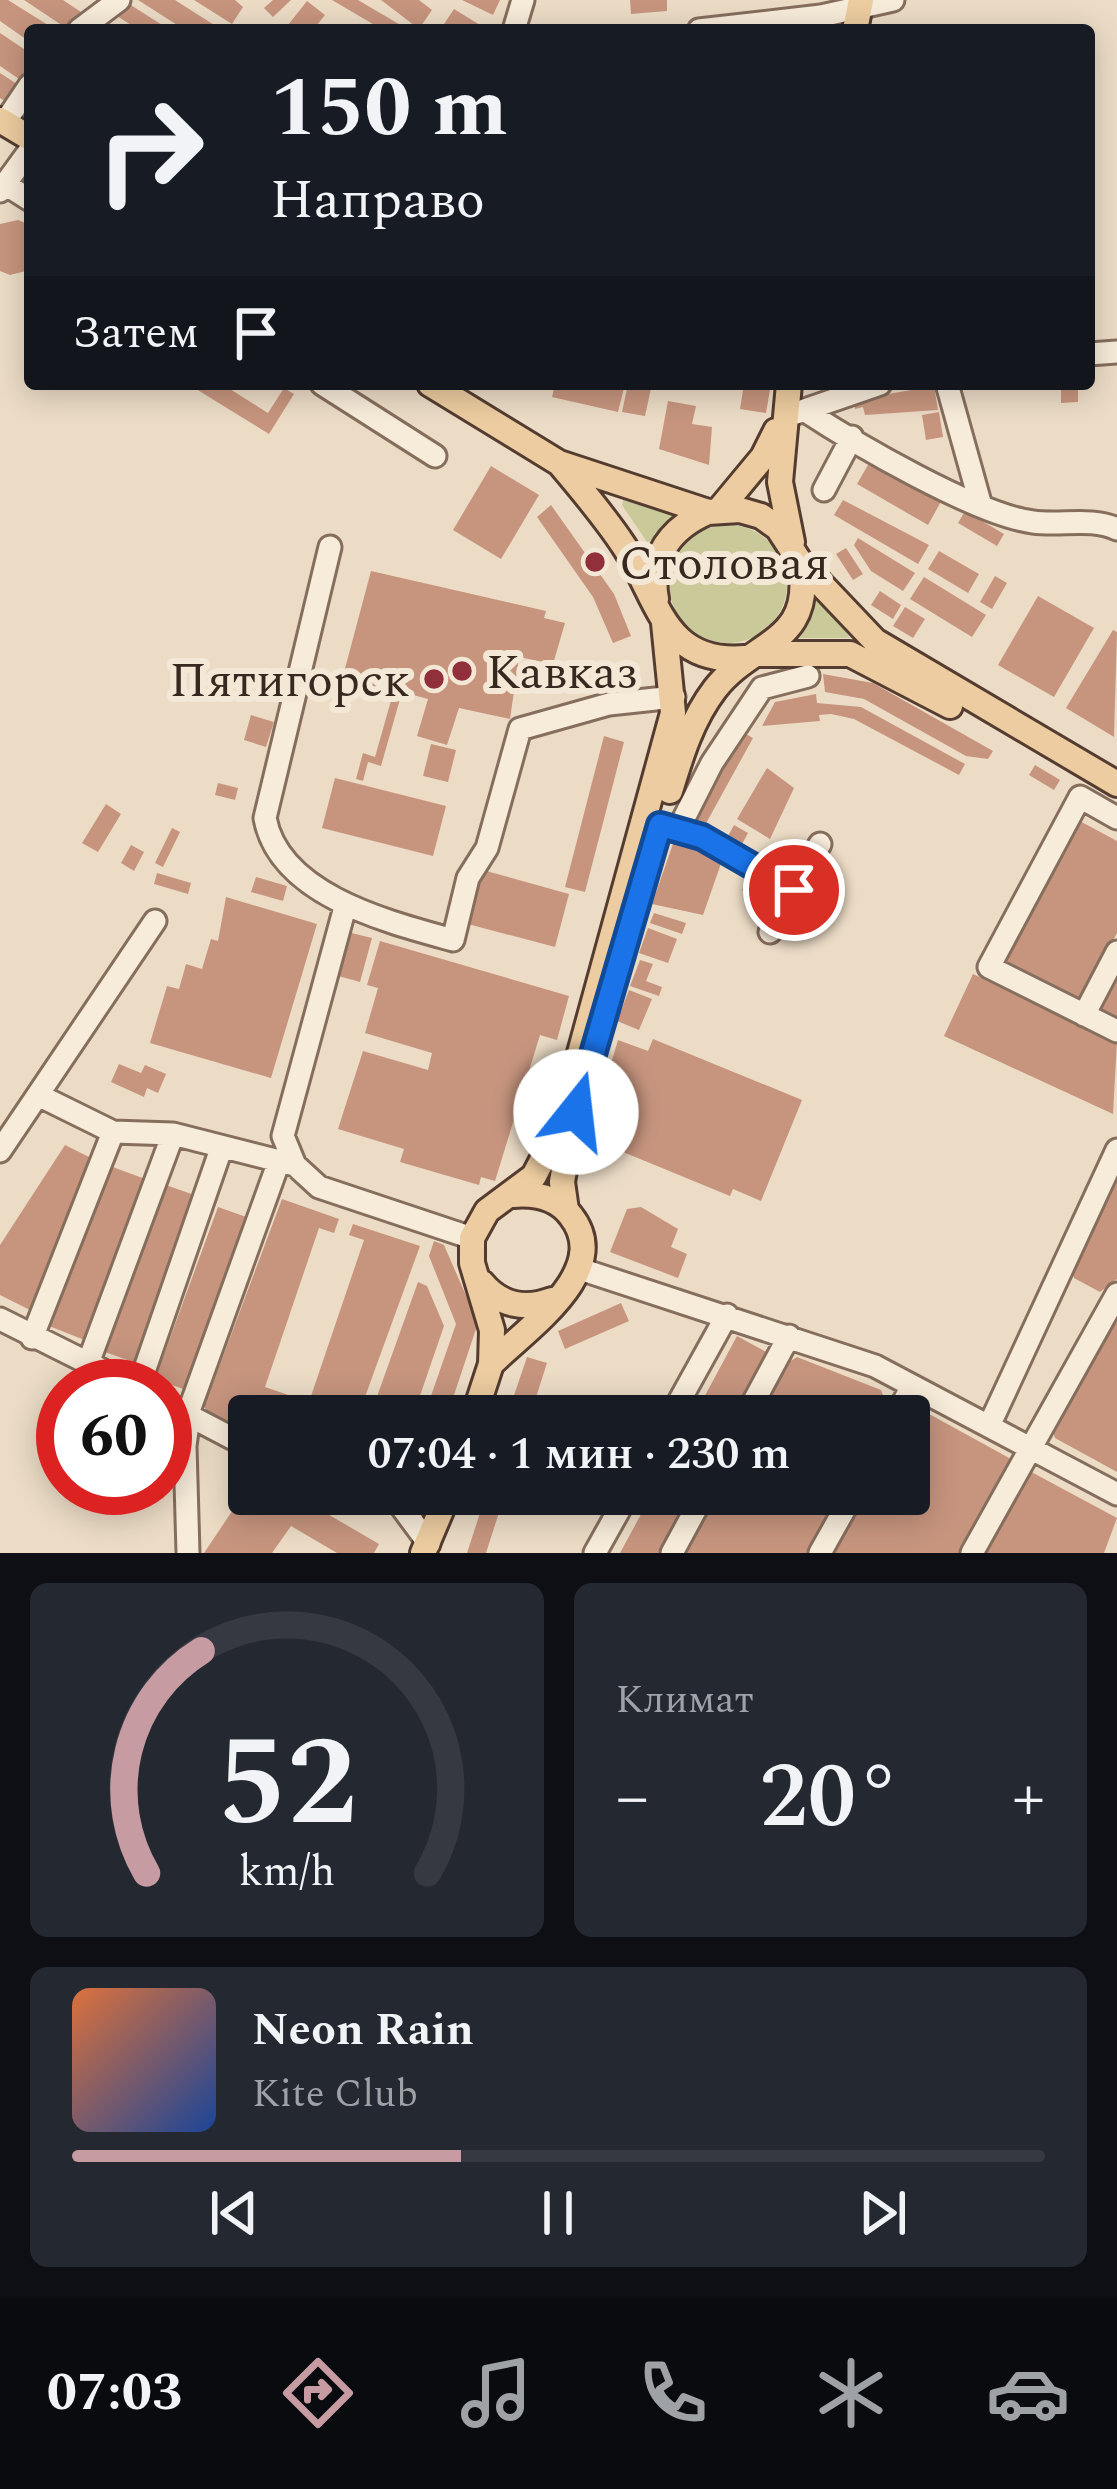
<!DOCTYPE html>
<html lang="ru">
<head>
<meta charset="utf-8">
<style>
	:root { --surface:#171b24; --page:#242831; --text:#f1f3f6; --muted:#9ea1a6; --line:#363941; --accent:#c69ba2 }
	body { margin:0; font-family:Spectral,serif; background:var(--page); color:var(--text); height:100vh; display:flex; flex-direction:column; font-size:45px; white-space:nowrap }
	* { box-sizing:border-box; margin:0 }
	p { font-size:39px; color:var(--muted) }
	.icon { flex:none; width:66px; height:66px; fill:none; stroke:currentColor; stroke-width:2; stroke-linecap:round; stroke-linejoin:round }
	.map { position:relative; height:1553px; overflow:hidden }
	.drawer { display:flex; flex-direction:column; gap:30px; padding:30px; background:#0d0f14; flex:1 }
	.drawer>* { flex:none }
	.guide { position:absolute; left:24px; top:24px; width:1071px; height:366px; border-radius:12px; box-shadow:0 6px 30px #0003; background:#171b24; color:var(--text); overflow:hidden }
	.speed { position:absolute; left:36px; top:1359px; display:flex; gap:24px; font-size:60px; font-weight:700; text-align:center }
	.speed>* { display:grid; place-content:center; width:156px; height:156px; border-radius:50%; background:var(--surface); box-shadow:0 6px 30px #0003; line-height:1 }
	.speed .limit { border:18px solid #d22; background:#fff; color:#111 }
	.pin { position:absolute; display:grid; place-items:center; width:102px; height:102px; color:#fff; margin:-51px; border:6px solid #fff; border-radius:50%; box-shadow:0 3px 12px #0007 }
	.me { position:absolute; width:132px; margin:-66px; rotate:16deg; stroke-linejoin:round; filter:drop-shadow(0 0 9px #0008) }
	.turn { display:flex; align-items:center; gap:42px; height:252px; padding:0 48px; font-size:54px }
	.turn .icon { width:156px; height:156px; stroke-width:2.5 }
	.turn b { display:block; font-size:84px; line-height:102px }
	.then { display:flex; align-items:center; height:114px; padding:0 48px; background:#0003; gap:24px; font-size:45px }
	.big { font-size:90px; font-weight:600; line-height:1.1 }
	.drawer .card { flex:1; display:flex; flex-direction:column; justify-content:center; gap:18px; min-width:0; padding:0 42px; border-radius:18px; background:var(--page) }
	.drawer .dial { align-items:center; gap:0 }
	.dial svg { height:312px; overflow:visible; fill:none; stroke:var(--line); stroke-width:7; stroke-linecap:round; text-anchor:middle }
	.dial text { fill:var(--text); stroke:none }
	.song { display:flex; align-items:center; gap:36px }
	.cover { width:144px; height:144px; border-radius:18px; background:linear-gradient(135deg,hsl(20 70% 55%),hsl(220 70% 35%)) }
	.played { height:12px; border-radius:6px; background:linear-gradient(90deg,var(--accent) 40%,var(--line) 40%) }
	.keys { display:flex; justify-content:space-around; direction:ltr }
	.heat { display:flex; justify-content:space-between; align-items:center; font-size:66px; direction:ltr }
	.drawer .tiles { flex:1; display:grid; gap:30px; grid-template-columns:1fr 1fr }
	.card:last-child { grid-column:span 2 }
	.trip { position:absolute; left:228px; top:1395px; width:702px; height:120px; border-radius:12px; background:var(--surface); box-shadow:0 6px 30px #0003; font-weight:600; line-height:120px; text-align:center }
	.dock { display:flex; height:192px; justify-content:space-around; align-items:center; background:#090b0e; color:var(--muted) }
	.dock .icon { width:84px; height:84px }
	.dock .on { color:var(--accent) }
	.dock b { font-size:54px; color:var(--text) }
	.map>svg:first-child { display:block }
	.green { fill:#c9c99a }
	.building { fill:#c7957e }
	.lines { fill:none; stroke-linecap:round; stroke-linejoin:round }
	.minor-casing { stroke:#866e5d; stroke-width:27 }
	.major-casing { stroke:#543d30; stroke-width:30 }
	.minor { stroke:#f7ebd9; stroke-width:21 }
	.major { stroke:#eccca0; stroke-width:24 }
	.route-casing { stroke:#114b97; stroke-width:30 }
	.route { stroke:#1a73e8; stroke-width:21 }
	.poi-dot { fill:#91303b; stroke:#f3e7d5; stroke-width:4.5 }
	.labels { text-anchor:middle; stroke-width:12; stroke-linejoin:round; paint-order:stroke }
	.poi-label { font-size:48px; fill:#372820; stroke:#f3e7d5; text-anchor:start }
</style>
</head>
<body>
<div class="map">
<svg width="1117" height="1553" viewBox="0 0 1117 1553">
	<rect width="100%" height="100%" fill="#ecdcc6"/>
	<path class="green" d="M624,498l56,15 -24,28 -9,1 -25,-37z
		M669 584a59 59 0 1 1 118 0a59 59 0 1 1-118 0Z
		M818,593l32,45h-51z"/>
	<path class="building" d="M0,0h8l48,30h-26v12l-30,-21z
		M24,0h39l24,16 -18,14z
		M138,0h37l47,30h-37z
		M194,0h41l8,7 -11,17z
		M273,0h18l-18,17 -9,-9z
		M332,0h26l51,30h-26z
		M381,0h38l13,10 -13,19z
		M462,0h38l-7,15z
		M630,0h37v11l-36,3z
		M307,1l18,14 -12,15h-29z
		M126,2l44,28h-31l-22,-14z
		M454,9l34,21h-41l-5,-3z
		M0,33l30,20v20l-8,8 -22,-15z
		M0,73l20,13 -12,17 -8,-5z
		M18,220l12,5v45l-20,5 -10,-4v-47z
		M188,384h34l46,29 16,-25 10,6 -25,40z
		M555,384h70l-7,28 -66,-15z
		M628,384h24l-7,32 -23,-4z
		M744,384h27l-5,29 -26,-4z
		M1061,384h17v18l-17,1z
		M934,386l4,24 -73,5 -2,-8 -8,2 -1,-9z
		M668,401l28,5 -4,18 20,3 -3,38 -50,-16z
		M939,412l4,25 -17,3 -4,-25z
		M872,458l71,40 -15,27 -71,-41z
		M491,466l48,29 -38,64 -48,-29z
		M843,500l86,45 -11,19 -84,-49z
		M551,505l63,89 17,42 -18,7 -20,-46 -56,-80z
		M965,511l39,23 -7,12 -39,-23z
		M858,538l57,35 -12,18 -32,-20 -17,-26z
		M846,548l17,26 -10,6 -17,-26z
		M939,551l40,23 -11,19 -40,-24z
		M371,571l175,40 -2,7 21,5 -12,41 -34,-7 -9,62 -51,-11 -12,37 -30,-9 11,-37 -26,-7 -21,74 -13,-4 -5,19 -7,-2 7,-26 12,4 19,-67 -11,-3 -3,13 -14,-4 4,-13 -27,-7z
		M995,576l12,7 -15,26 -12,-7z
		M924,577l62,38 -14,22 -62,-38z
		M880,591l21,14 -8,14 -22,-14z
		M1038,596l56,32 -40,69 -56,-32z
		M905,607l20,12 -12,19 -20,-12z
		M1113,630l4,2 -3,105 -48,-29z
		M823,674l50,9 120,68 -5,8 -22,-3 -102,-57 -39,-7z
		M816,694l1,9 44,4 104,57 -6,11 -105,-56 -23,-5 -12,1 1,6 -58,5 13,-24z
		M251,715l23,7 -8,25 -22,-7z
		M742,732l11,6 -49,89 -11,-6z
		M604,736l20,6 -39,150 -20,-5z
		M431,744l25,6 -8,32 -25,-6z
		M1035,765l25,15 -6,10 -25,-15z
		M767,768l27,20 -24,51 -33,-20z
		M335,778l111,28 -13,50 -111,-28z
		M218,783l20,5 -3,12 -20,-5z
		M106,804l15,10 -23,38 -16,-9z
		M1076,819l41,22v92l-40,75 -80,-42z
		M734,825l14,8 -13,24 -14,-8z
		M172,828l8,4 -17,35 -8,-4z
		M675,838l49,17 -21,60 -51,-11z
		M131,845l13,7 -10,19 -13,-8z
		M479,869l90,25 -14,53 -91,-24z
		M157,873l34,10 -3,11 -34,-10z
		M256,877l31,9 -4,15 -32,-9z
		M750,879l28,19 -8,12 -28,-20z
		M226,897l91,27 -46,154 -121,-35 17,-57 12,3 7,-25 16,5 9,-30 7,2z
		M654,913l32,10 -4,11 -32,-11z
		M648,928l29,11 -9,24 -29,-10z
		M343,931l29,7 -12,44 -29,-8z
		M380,941l189,55 -12,44 -17,-5 -45,146 -14,-4 -2,8 -79,-23 4,-13 -66,-20 25,-78 65,19 4,-17 -67,-20 13,-45 -11,-3z
		M640,960l13,4 -7,17 16,6 -3,9 -29,-10z
		M1117,963v60l-19,-11v-14z
		M973,974l144,67 -4,73 -169,-78z
		M629,990l23,9 -13,31 -22,-9z
		M653,1039l149,61 -41,101 -28,-12 -3,7 -141,-58 29,-98 30,11z
		M119,1064l22,9 4,-8 21,9 -8,19 -11,-5 -3,9 -33,-15z
		M65,1145l30,15 -59,153 -36,-18v-50z
		M110,1166l38,14 -61,161 -38,-15z
		M1117,1166v113l-17,13 -26,-14 -4,-13z
		M163,1184l37,13 -61,167 -37,-13z
		M282,1199l57,20 -5,14 -15,-5 -54,159 44,15 55,-162 -15,-5 4,-11 67,22 -62,170h-109v17l-30,-11 -15,-15z
		M218,1207l34,12 -63,172 -34,-12z
		M641,1207l37,22 -7,18 16,7 -9,24 -68,-26 17,-43z
		M434,1241l10,4 34,78 -31,93h-23l32,-92 -27,-68z
		M418,1282l9,4 17,40 -31,90h-43z
		M621,1303l8,18 -64,28 -7,-18z
		M1117,1323v149l-62,-34 -4,-13 56,-100z
		M737,1336l33,18 -34,62h-42z
		M527,1357l20,6 -17,53h-23z
		M797,1357l84,33 7,19 -3,7h-132l25,-47z
		M911,1404l100,55 -51,94h-131l33,-59h47v-78h-4z
		M1024,1468l93,50 -13,35h-126z
		M249,1486v8h63l-5,8 72,42 -5,9h-37l-46,-27 -19,27h-68z
		M474,1494h31l-19,59h-19l14,-43 -11,-3z
		M652,1494h42l-32,59h-42z
		M711,1494h131l-32,59h-130z"/>
	<g class="lines">
		<g class="minor-casing">
			<path id="minor" d="M79,30l40,-30
				M514,30l9,-30
				M699,30l122,-14 72,-16
				M5,122l25,-37
				M5,184l25,16
				M0,191l30,-41
				M1089,354l28,-2
				M322,384l113,72
				M947,384l34,122
				M804,410c50,33 173,105 229,112 28,4 58,-5 84,7
				M796,413l84,-29
				M824,490l28,-53
				M330,547l-65,271c14,77 123,104 188,122l15,-62 19,-30 33,-119 89,-25 65,-7
				M1117,818l-37,-21 -91,170 128,64
				M660,825l42,12 91,53
				M678,830l34,-67 50,-75 46,-12
				M345,907l-62,229 12,29 24,22 153,51
				M770,932l50,-88
				M1084,1015l33,-63
				M38,1095l75,37
				M0,1151l155,-230
				M580,1269l295,97 242,128
				M0,1319l134,67
				M32,1338l81,-206 60,2 122,31
				M87,1366l86,-232
				M139,1386l82,-237
				M165,1403l84,44
				M671,1416l56,-101
				M746,1416l43,-80
				M896,1416l16,-30
				M989,1426l128,-276
				M392,1494l37,50
				M188,1553l-3,-107 5,-38 88,-244
				M595,1553l33,-59
				M672,1553l32,-59
				M820,1553l33,-59
				M972,1553l145,-259"/>
		</g>
		<g class="major-casing">
			<path id="major" d="M855,30l6,-30
				M0,120l30,18
				M430,384l129,79 149,49 32,-2 21,6 17,12 22,34 75,79 242,143
				M789,384l-9,98 12,60
				M560,464c22,26 45,53 64,82 35,54 40,119 121,112
				M719,510l44,-53 13,-26
				M656,599c-8,-42 16,-72 52,-87
				M759,654h91l100,52
				M670,791c11,-36 22,-72 45,-102 38,-49 101,-46 85,-127
				M566,1210l-4,-28 9,-53
				M482,1283c19,23 43,27 70,17
				M491,1364c35,-35 123,-93 80,-148 -14,-19 -35,-23 -58,-21
				M474,1416l17,-52 1,-34 -20,-67v-25l15,-27 47,-35 26,-50 113,-413 -9,-90
				M423,1553l25,-59"/>
		</g>
		<use href="#minor" class="minor"/>
		<use href="#major" class="major"/>
	</g>
	<g class="lines">
		<g class="route-casing">
			<path id="route" d="M576,1112l84,-287 42,12 92,53"/>
		</g>
		<use href="#route" class="route"/>
	</g>
	<g class="poi-dot">
		<circle cx="595" cy="562" r="12"/>
		<circle cx="462" cy="671" r="12"/>
		<circle cx="434" cy="679" r="12"/>
	</g>
	<g class="labels">
		<g class="poi-label">
			<text x="619" y="579">Столовая</text>
			<text x="486" y="688">Кавказ</text>
			<text x="410" y="696" text-anchor="end">Пятигорск</text>
		</g>
	</g>
</svg>
<div class="speed"><div class="limit">60</div></div>
<div class="pin" style="left:794px;top:890px;background:#d93025"><svg class="icon" aria-label="arrive" viewBox="0 0 24 24"><path d="M6 21V4h12l-3 4 3 4H6"/></svg></div>
<svg class="me" style="left:576px;top:1112px" viewBox="-20 -20 40 40"><circle r="19" fill="#fff"/><path d="M0-13L10 11 0 6-10 11z" fill="#1a73e8"/></svg>
<div class="trip">07:04 · 1 мин · 230 m</div>
<div class="guide">
<div class="turn"><svg class="icon" aria-label="right" viewBox="0 0 24 24"><path d="M7 20v-9h11M14 6l5 5-5 5"/></svg><div><b>150 m</b>Направо</div></div>
<div class="then">Затем<svg class="icon" aria-label="arrive" viewBox="0 0 24 24"><path d="M6 21V4h12l-3 4 3 4H6"/></svg></div>
</div>
</div>
<section class="drawer">
<div class="tiles">
<div class="card dial"><svg viewBox="0 0 100 80">
<path d="M14 69A42 42 0 1 1 86 69"/>
<path d="M14 69A42 42 0 0 1 28 12" stroke="#c69ba2"/>
<text x="50" y="56" font-size="32" font-weight="700">52</text>
<text x="50" y="72" font-size="11">km/h</text>
</svg></div>
<div class="card"><p>Климат</p>
<div class="heat"><a>−</a><b class="big">20°</b><a>+</a></div>
</div>
<div class="card">
<div class="song"><i class="cover"></i><div><b>Neon Rain</b><p>Kite Club</p></div></div>
<div class="played"></div>
<div class="keys"><svg class="icon" aria-label="previous" viewBox="0 0 24 24"><path d="M18 5L8 12l10 7zM5 5v14"/></svg><svg class="icon" aria-label="pause" viewBox="0 0 24 24"><path d="M8 5v14M16 5v14"/></svg><svg class="icon" aria-label="next" viewBox="0 0 24 24"><path d="M6 5l10 7-10 7zM19 5v14"/></svg></div>
</div>
</div>
</section>
<nav class="dock">
<b>07:03</b>
<svg class="icon on" aria-label="directions" viewBox="0 0 24 24"><path d="M12 3l9 9-9 9-9-9zM9 14v-3h6M13 9l2 2-2 2"/></svg>
<svg class="icon" aria-label="music" viewBox="0 0 24 24"><path d="M9 18V5l10-2v13"/><circle cx="6" cy="18" r="3"/><circle cx="16" cy="16" r="3"/></svg>
<svg class="icon" aria-label="phone" viewBox="0 0 24 24"><path d="M5 4h4l2 5-3 2q2 4 5 5l2-3 5 2v4C11 20 4 13 5 4z"/></svg>
<svg class="icon" aria-label="climate" viewBox="0 0 24 24"><path d="M12 3v18M4 7l16 10M4 17L20 7"/></svg>
<svg class="icon" aria-label="car" viewBox="0 0 24 24"><path d="M5 17H2v-5l4-1 3-4h7l3 4 3 1v5h-3M9 17h6M6 11h13"/><circle cx="7" cy="17" r="2"/><circle cx="17" cy="17" r="2"/></svg>
</nav>
</body>
</html>
